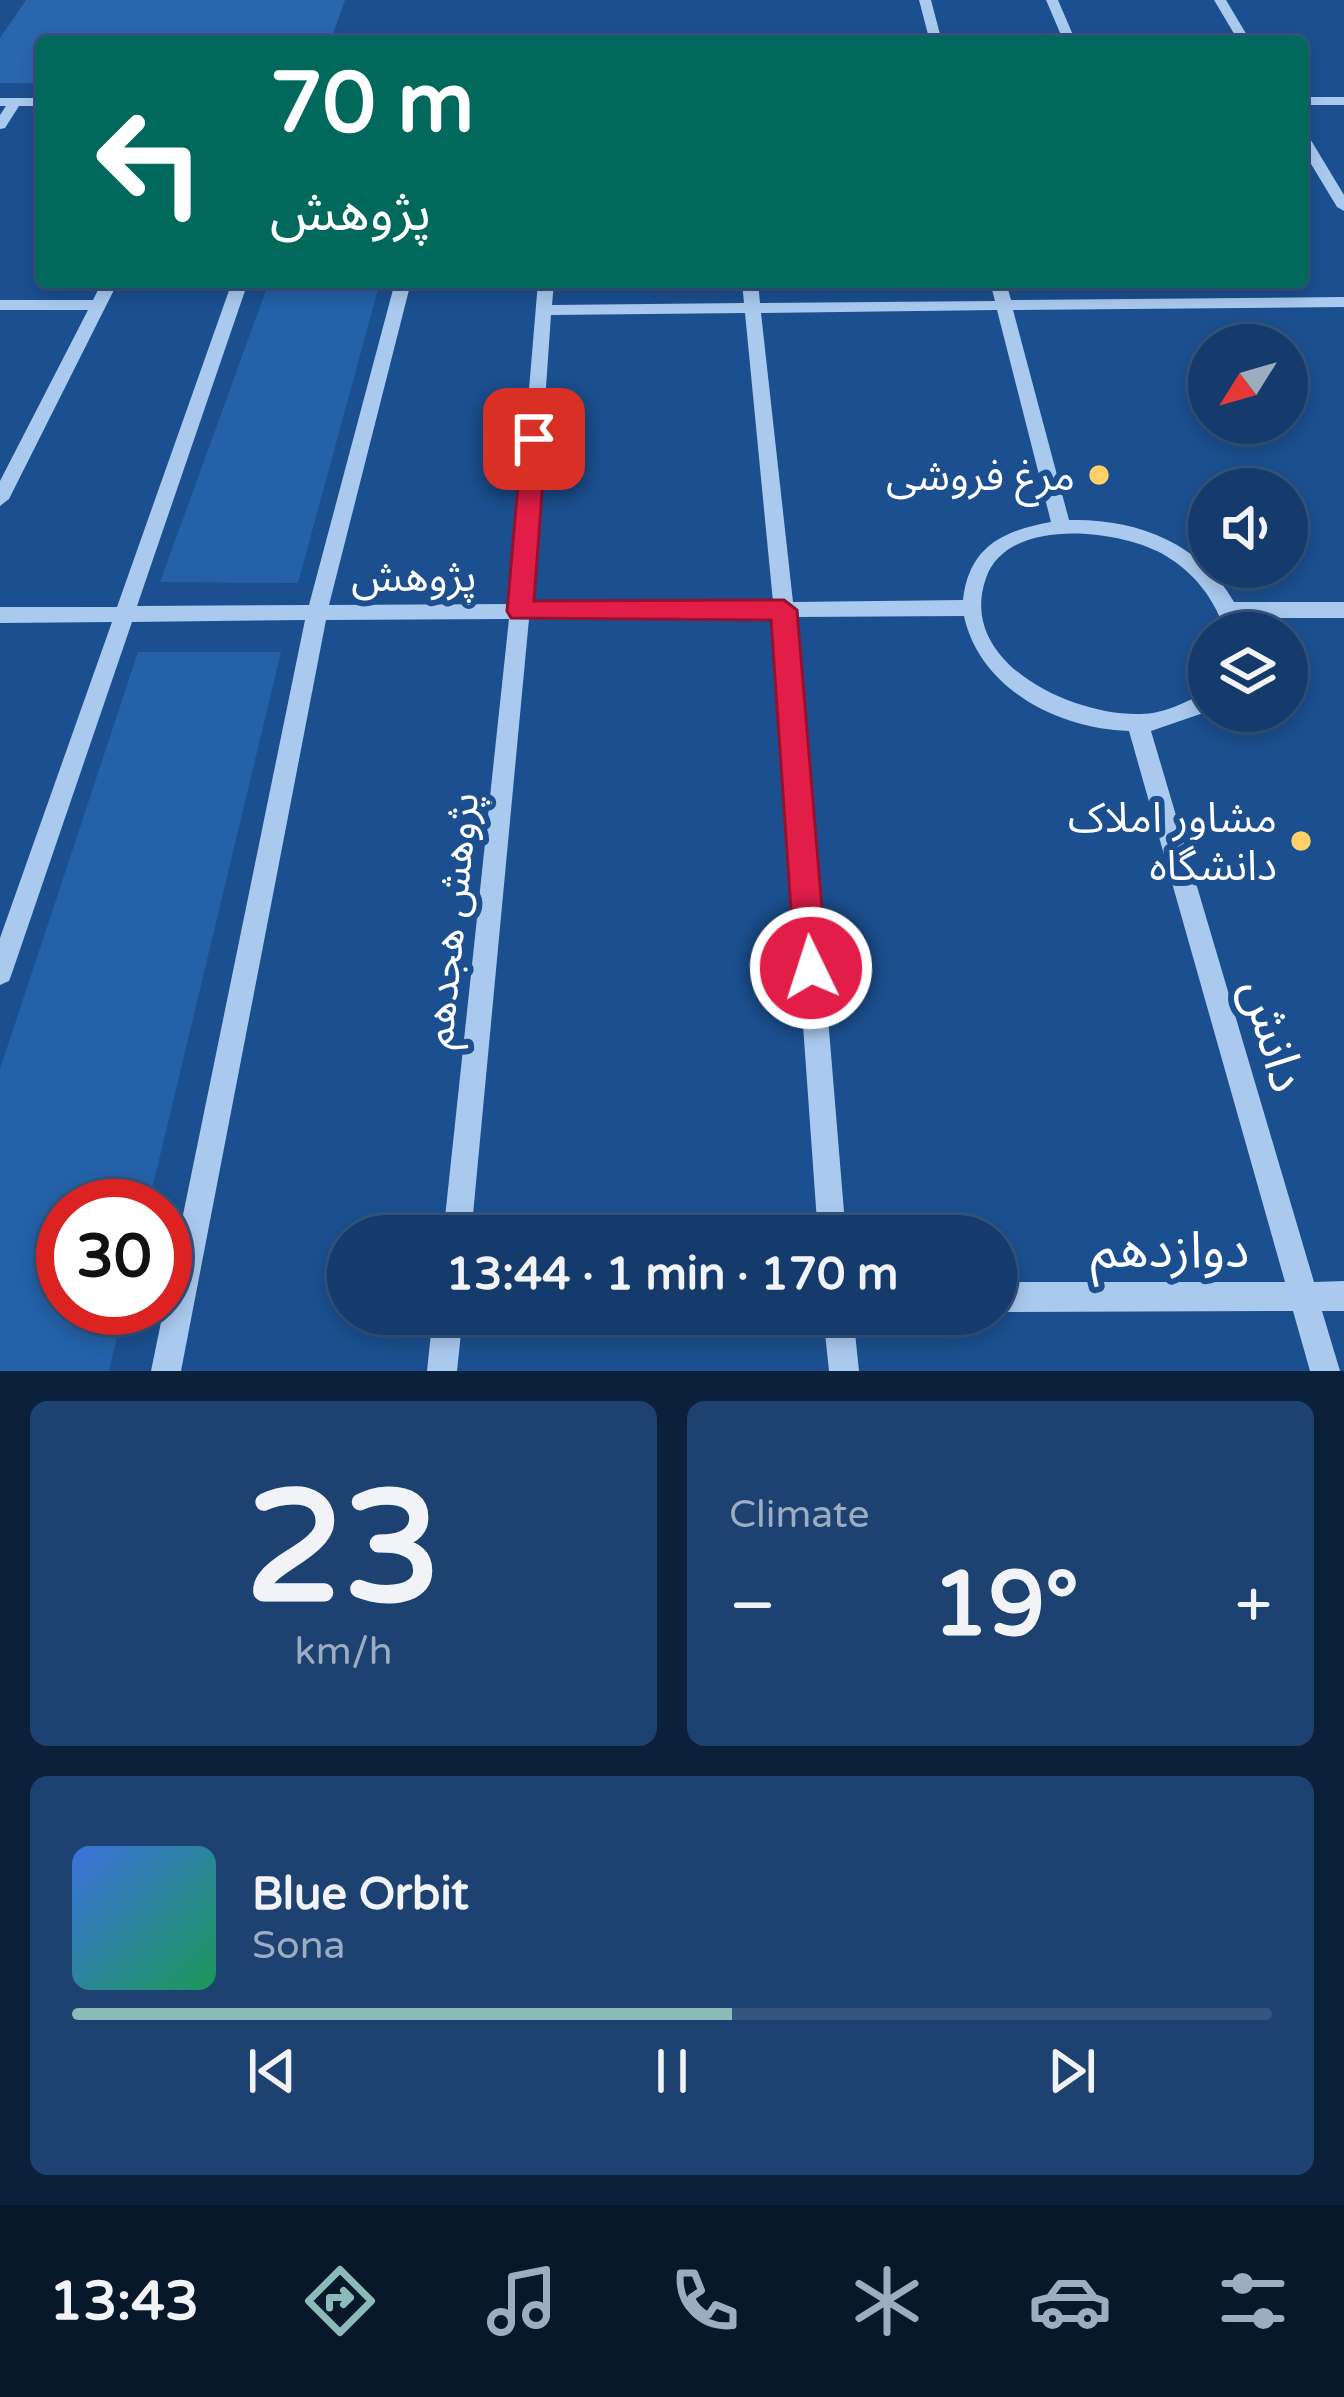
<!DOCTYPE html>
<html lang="en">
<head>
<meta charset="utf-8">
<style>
	:root { --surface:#143b6b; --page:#1d4271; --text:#f1f3f6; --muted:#9dadc1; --line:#33557e; --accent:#8bbbb9 }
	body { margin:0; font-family:"Varela Round","Noto Sans Arabic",sans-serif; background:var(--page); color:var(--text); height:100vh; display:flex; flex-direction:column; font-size:45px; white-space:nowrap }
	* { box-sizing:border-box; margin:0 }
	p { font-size:39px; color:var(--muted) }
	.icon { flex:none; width:66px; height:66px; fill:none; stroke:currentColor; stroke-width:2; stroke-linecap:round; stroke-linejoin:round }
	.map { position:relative; height:1371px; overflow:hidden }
	.panel { display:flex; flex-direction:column; gap:30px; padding:30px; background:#0b203b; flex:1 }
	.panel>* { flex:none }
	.banner { position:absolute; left:36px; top:36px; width:1272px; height:252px; border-radius:12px; box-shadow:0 6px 18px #0003,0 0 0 3px var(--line); background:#00695c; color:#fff; overflow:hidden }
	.needle { width:78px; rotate:233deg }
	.fabs { position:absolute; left:1188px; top:324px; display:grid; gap:24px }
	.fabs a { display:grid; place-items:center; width:120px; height:120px; border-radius:50%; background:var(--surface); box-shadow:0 6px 18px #0003,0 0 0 3px var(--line); font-size:60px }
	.speed { position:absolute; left:36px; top:1179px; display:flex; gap:24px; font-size:60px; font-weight:700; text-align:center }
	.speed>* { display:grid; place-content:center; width:156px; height:156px; border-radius:50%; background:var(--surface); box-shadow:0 6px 18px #0003,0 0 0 3px var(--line); line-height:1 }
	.speed .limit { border:18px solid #d22; background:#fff; color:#111 }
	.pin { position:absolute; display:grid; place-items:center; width:102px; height:102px; color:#fff; margin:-51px; border-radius:24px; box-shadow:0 6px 18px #0006 }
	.me { position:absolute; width:132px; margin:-66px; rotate:356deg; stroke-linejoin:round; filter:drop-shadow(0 0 9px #0008) }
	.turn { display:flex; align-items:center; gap:42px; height:252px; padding:0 36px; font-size:54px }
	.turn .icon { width:156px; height:156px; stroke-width:2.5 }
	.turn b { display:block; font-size:84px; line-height:102px }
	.big { font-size:90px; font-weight:700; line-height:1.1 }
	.panel .widget { flex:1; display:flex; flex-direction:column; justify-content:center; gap:18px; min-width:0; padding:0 42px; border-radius:18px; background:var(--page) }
	.panel .dial { align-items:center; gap:0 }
	.dial b { font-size:156px; line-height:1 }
	.song { display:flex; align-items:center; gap:36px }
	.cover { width:144px; height:144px; border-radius:18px; background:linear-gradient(135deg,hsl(220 70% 55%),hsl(150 70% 35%)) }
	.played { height:12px; border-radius:6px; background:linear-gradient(90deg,var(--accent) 55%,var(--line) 55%) }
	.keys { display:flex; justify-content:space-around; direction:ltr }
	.heat { display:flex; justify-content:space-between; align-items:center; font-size:66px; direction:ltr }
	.panel .tiles { flex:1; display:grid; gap:30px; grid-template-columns:1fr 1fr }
	.widget:last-child { grid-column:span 2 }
	.trip { position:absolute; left:327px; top:1215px; width:690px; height:120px; border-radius:60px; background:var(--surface); box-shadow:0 6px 18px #0003,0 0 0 3px var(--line); font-weight:700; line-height:120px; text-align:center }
	.tabs { display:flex; height:192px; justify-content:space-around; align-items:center; background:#08182b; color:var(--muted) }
	.tabs .icon { width:84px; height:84px }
	.tabs .current { color:var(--accent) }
	.tabs b { font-size:54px; color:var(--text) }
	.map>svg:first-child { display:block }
	.green { fill:#2461a8 }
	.building { fill:#2a66ad }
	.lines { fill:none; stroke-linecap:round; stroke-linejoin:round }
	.minor { fill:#a9c9ee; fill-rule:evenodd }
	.route { fill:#e11d48; stroke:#92132f; stroke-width:3 }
	.poi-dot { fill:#ffd166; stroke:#1b4f8f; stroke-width:4.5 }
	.labels { text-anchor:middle; stroke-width:12; stroke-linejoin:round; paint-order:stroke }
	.poi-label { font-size:42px; fill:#fff; stroke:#1b4f8f; text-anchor:end }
	.street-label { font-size:42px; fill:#fff; stroke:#1b4f8f }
	.near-street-label { font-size:51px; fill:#fff; stroke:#1b4f8f }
</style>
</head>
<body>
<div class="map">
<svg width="1344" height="1371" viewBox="0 0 1344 1371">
	<rect width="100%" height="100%" fill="#1b4f8f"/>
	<path class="green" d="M269,282h111l-82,301 -138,-1z
		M138,652h143l-133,554h-85v102h61l-15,63h-109v-302z"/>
	<path class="building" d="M26,0h319l-15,42h-288v41h-42v-45z"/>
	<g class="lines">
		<path class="minor" d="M919,0h12l11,42h-12z
			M1046,0h12l18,42h-12z
			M1214,0h12l25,42h-12z
			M1302,97h42v8h-42z
			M0,98h42v8h-23l-14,22 -5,1v-14l6,-9h-6z
			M1302,133l7,4 35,58v16l-7,-4 -35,-58z
			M102,282h16l-109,217 -9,7v-25l88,-171h-88v-10h93z
			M232,282h16l-111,324 172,-1 86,-323h16l-82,323 182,-1 27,-322h16l-2,23 192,-2 -2,-21h16l2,21 235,-2 -5,-19h16l5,18 333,-3v10l-331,3 56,210c66,-2 132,23 165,82h110v16h-103l5,15h-20c-11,-33 -30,-59 -60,-77 -44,-27 -159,-40 -180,22 -30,85 87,138 154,136 26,0 45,-13 69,-22v19l-58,20 163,551 30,-1v30h-22l18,60h-30l-17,-60 -297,1v-30h289l-156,-551c-71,-2 -149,-42 -165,-115l-169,1 51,619h-28l-44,-619 -245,2 -58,617h-28l66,-617 -183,1 -145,751h-30l154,-751 -173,2 -120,351 -3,8 -9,4v-47l112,-316 -112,1v-16h117zM997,310l54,212c-49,9 -82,25 -88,78l-170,2 -32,-289zM745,313l28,289 -242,2 20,-289z
			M433,1314h30l-6,57h-30z
			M823,1314h30l6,57h-30z"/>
	</g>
	<path class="route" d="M534,431l12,8 -12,162 250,-1 13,10 30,358 -5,10 -11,5 -11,-5 -5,-10 -24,-348 -260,-2 -4,-7 15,-172z"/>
	<g class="poi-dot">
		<circle cx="1099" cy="475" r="12"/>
		<circle cx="1301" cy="841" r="12"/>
	</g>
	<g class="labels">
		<g class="poi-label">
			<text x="1075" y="490">مرغ فروشی</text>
			<text x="1277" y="832">مشاور املاک<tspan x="1277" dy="48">دانشگاه</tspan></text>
		</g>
		<g class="street-label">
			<text x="414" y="591">پژوهش</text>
			<text transform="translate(450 920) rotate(-84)" y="15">پژوهش هجدهم</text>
		</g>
		<g class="near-street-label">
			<text transform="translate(1275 1035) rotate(74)" y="18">دانش</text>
			<text x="1170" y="1267">دوازدهم</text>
		</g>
	</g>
</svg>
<div class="fabs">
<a><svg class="needle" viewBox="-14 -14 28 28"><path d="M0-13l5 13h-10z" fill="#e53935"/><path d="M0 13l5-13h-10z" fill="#9dadc1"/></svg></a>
<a><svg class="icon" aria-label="sound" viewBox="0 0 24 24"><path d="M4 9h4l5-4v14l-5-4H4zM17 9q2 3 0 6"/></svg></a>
<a><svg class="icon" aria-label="layers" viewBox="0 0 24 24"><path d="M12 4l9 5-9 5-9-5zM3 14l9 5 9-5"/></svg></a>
</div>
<div class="speed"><div class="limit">30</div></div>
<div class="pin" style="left:534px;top:439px;background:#d93025"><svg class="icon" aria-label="arrive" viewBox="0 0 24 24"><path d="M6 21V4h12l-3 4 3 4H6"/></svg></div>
<svg class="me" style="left:811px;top:968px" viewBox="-20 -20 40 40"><circle r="17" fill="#e11d48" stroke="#fff" stroke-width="3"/><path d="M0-11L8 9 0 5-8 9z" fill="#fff"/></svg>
<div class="trip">13:44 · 1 min · 170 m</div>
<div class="banner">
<div class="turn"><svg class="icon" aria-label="left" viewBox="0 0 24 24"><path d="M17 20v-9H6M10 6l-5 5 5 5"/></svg><div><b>70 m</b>پژوهش</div></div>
</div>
</div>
<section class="panel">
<div class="tiles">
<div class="widget dial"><b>23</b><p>km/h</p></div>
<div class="widget"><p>Climate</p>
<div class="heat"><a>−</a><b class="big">19°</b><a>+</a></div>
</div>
<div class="widget">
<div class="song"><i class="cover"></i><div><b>Blue Orbit</b><p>Sona</p></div></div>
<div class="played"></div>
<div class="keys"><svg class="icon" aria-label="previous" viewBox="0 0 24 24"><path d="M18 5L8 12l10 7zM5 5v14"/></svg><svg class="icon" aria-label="pause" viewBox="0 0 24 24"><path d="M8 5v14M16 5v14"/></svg><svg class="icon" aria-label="next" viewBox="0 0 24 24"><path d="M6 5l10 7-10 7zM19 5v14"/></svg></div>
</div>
</div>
</section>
<nav class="tabs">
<b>13:43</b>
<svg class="icon current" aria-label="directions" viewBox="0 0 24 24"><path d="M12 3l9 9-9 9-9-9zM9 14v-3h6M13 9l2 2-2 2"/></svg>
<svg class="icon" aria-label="music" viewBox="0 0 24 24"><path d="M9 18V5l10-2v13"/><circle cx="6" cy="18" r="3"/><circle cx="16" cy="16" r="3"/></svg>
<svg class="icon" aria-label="phone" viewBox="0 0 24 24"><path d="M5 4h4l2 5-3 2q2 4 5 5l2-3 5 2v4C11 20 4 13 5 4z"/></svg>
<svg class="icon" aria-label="climate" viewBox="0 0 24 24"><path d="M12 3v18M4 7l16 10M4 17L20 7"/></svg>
<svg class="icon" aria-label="car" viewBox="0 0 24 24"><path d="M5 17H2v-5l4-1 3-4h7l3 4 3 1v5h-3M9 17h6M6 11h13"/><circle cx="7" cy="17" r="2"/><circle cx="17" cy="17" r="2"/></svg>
<svg class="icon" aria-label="filters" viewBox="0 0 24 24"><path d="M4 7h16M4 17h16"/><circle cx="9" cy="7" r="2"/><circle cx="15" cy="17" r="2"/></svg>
</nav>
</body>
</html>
